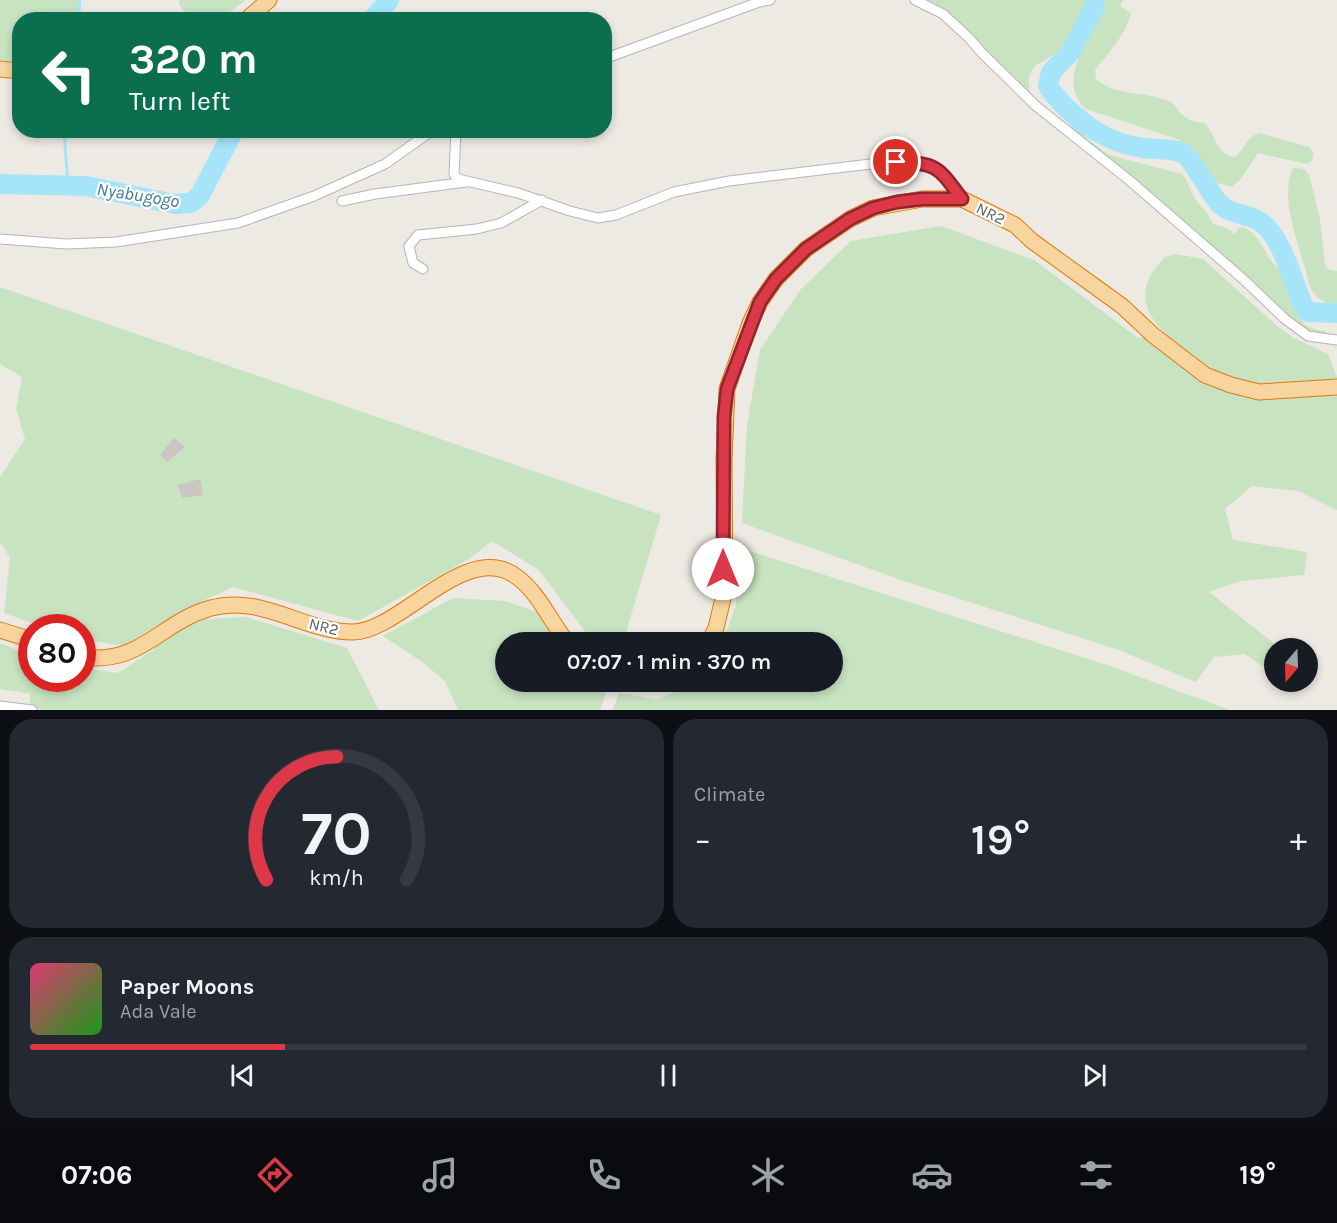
<!DOCTYPE html>
<html lang="en">
<head>
<meta charset="utf-8">
<style>
	:root { --surface:#171b24; --page:#242831; --text:#f1f3f6; --muted:#9ea1a6; --line:#363941; --accent:#dd3848 }
	body { margin:0; font-family:Karla,sans-serif; background:var(--page); color:var(--text); height:100vh; display:flex; flex-direction:column; font-size:22px; white-space:nowrap }
	* { box-sizing:border-box; margin:0 }
	p { font-size:20px; color:var(--muted) }
	.icon { flex:none; width:33px; height:33px; fill:none; stroke:currentColor; stroke-width:2; stroke-linecap:round; stroke-linejoin:round }
	.map { position:relative; height:710px; overflow:hidden }
	.panel { display:flex; flex-direction:column; gap:9px; padding:9px; background:#0d0f14; flex:1 }
	.panel>* { flex:none }
	.hud { position:absolute; left:12px; top:12px; width:600px; height:126px; border-radius:24px; box-shadow:0 3px 9px #0003; background:#0b6e4f; color:#fff; overflow:hidden }
	.needle { width:39px; rotate:199deg }
	.tools { position:absolute; left:1264px; top:638px; display:grid; gap:12px }
	.tools a { display:grid; place-items:center; width:54px; height:54px; border-radius:50%; background:var(--surface); box-shadow:0 3px 9px #0003; font-size:30px }
	.speed { position:absolute; left:18px; top:614px; display:flex; gap:12px; font-size:30px; font-weight:700; text-align:center }
	.speed>* { display:grid; place-content:center; width:78px; height:78px; border-radius:50%; background:var(--surface); box-shadow:0 3px 9px #0003; line-height:1 }
	.speed .limit { border:9px solid #d22; background:#fff; color:#111 }
	.pin { position:absolute; display:grid; place-items:center; width:51px; height:51px; color:#fff; margin:-26px; border:3px solid #fff; border-radius:50%; box-shadow:0 2px 6px #0007 }
	.me { position:absolute; width:66px; margin:-33px; rotate:0deg; stroke-linejoin:round; filter:drop-shadow(0 0 4px #0008) }
	.turn { display:flex; align-items:center; gap:21px; height:126px; padding:0 18px; font-size:27px }
	.turn .icon { width:78px; height:78px; stroke-width:2.5 }
	.turn b { display:block; font-size:42px; line-height:51px }
	.big { font-size:45px; font-weight:600; line-height:1.1 }
	.panel .card { flex:1; display:flex; flex-direction:column; justify-content:center; gap:9px; min-width:0; padding:0 21px; border-radius:24px; background:var(--page) }
	.panel .dial { align-items:center; gap:0 }
	.dial svg { height:156px; overflow:visible; fill:none; stroke:var(--line); stroke-width:7; stroke-linecap:round; text-anchor:middle }
	.dial text { fill:var(--text); stroke:none }
	.song { display:flex; align-items:center; gap:18px }
	.cover { width:72px; height:72px; border-radius:9px; background:linear-gradient(135deg,hsl(340 70% 55%),hsl(120 70% 35%)) }
	.played { height:6px; border-radius:3px; background:linear-gradient(90deg,var(--accent) 20%,var(--line) 20%) }
	.keys { display:flex; justify-content:space-around; direction:ltr }
	.heat { display:flex; justify-content:space-between; align-items:center; font-size:33px; direction:ltr }
	.panel .tiles { flex:1; display:grid; gap:9px; grid-template-columns:1fr 1fr }
	.card:last-child { grid-column:span 2 }
	.trip { position:absolute; left:495px; top:632px; width:348px; height:60px; border-radius:30px; background:var(--surface); box-shadow:0 3px 9px #0003; font-weight:600; line-height:60px; text-align:center }
	.tabs { display:flex; height:96px; justify-content:space-around; align-items:center; background:#090b0e; color:var(--muted) }
	.tabs .icon { width:42px; height:42px }
	.tabs .active { color:var(--accent) }
	.tabs b { font-size:27px; color:var(--text) }
	.map>svg:first-child { display:block }
	.green { fill:#c7e3c0 }
	.lines { fill:none; stroke-linecap:round; stroke-linejoin:round }
	.stream { stroke:#a6e4f9; stroke-width:3 }
	.river { stroke:#a6e4f9; stroke-width:20 }
	.building { fill:#cac6c2 }
	.minor-casing { stroke:#b3b6b9; stroke-width:11 }
	.trunk-casing { stroke:#e07a0f; stroke-width:17 }
	.minor { stroke:#fff; stroke-width:9 }
	.trunk { stroke:#f8d49e; stroke-width:15 }
	.route-casing { stroke:#90242f; stroke-width:15 }
	.route { stroke:#dd3848; stroke-width:10 }
	.labels { text-anchor:middle; stroke-width:4.5; stroke-linejoin:round; paint-order:stroke }
	.street-label { font-size:16px; fill:#5b6062; stroke:#fff }
	.water-label { font-size:18px; font-style:italic; fill:#3f7b99; stroke:#fff }
</style>
</head>
<body>
<div class="map">
<svg width="1337" height="710" viewBox="0 0 1337 710">
	<rect width="100%" height="100%" fill="#ede9e3"/>
	<path class="green" d="M0,0h80l-2,19 -58,1 -1,42 -19,-2z
		M179,0h67l-26,19 -29,1 -12,-16z
		M926,0h163v3c-5,14 -11,32 -22,43 -19,17 -48,15 -35,52l-88,-86z
		M1105,0h18l-3,6 11,7c-6,23 -22,39 -36,57l1,9c19,17 44,12 67,20 15,5 12,10 21,17 4,5 16,6 22,8 10,13 10,31 30,33l15,-20 8,-4 50,14 5,7 -2,7 -4,3 -50,-11 -18,27 -9,7 -25,-8 -10,-22 -16,-17 -94,-31c-34,-32 11,-73 19,-109z
		M1062,125l19,3 6,11 22,16 73,19c7,8 8,17 14,26 6,8 13,14 17,24l14,4 8,6 4,-6 4,-1c15,6 20,23 29,35 5,6 12,11 15,18 11,21 4,49 38,51v3l-19,-2z
		M1296,168l8,1 5,6 11,44 5,45 3,5 9,2v35c-14,-4 -23,-8 -28,-22 -7,-36 -30,-78 -17,-115z
		M941,226l93,34 104,78 15,-3 60,37c-38,-33 -100,-62 -48,-115l10,-3 28,5 75,68 16,11 34,16 9,23v133l-38,-19 -47,-5 -27,23 8,31 74,12 -3,23 -64,6 -31,11 71,56h-5v27l-30,-21 -31,3 -18,25 -80,-33 -212,-68 -162,-58 5,-98 13,-75 41,-61 50,-48z
		M0,287l661,228 -38,127h-30l-54,-72 -47,-29 -23,18 -111,62 -125,-34 -45,21 -65,38 -40,-7 -1,-12h-38l-40,-14 6,-55 -10,-16v-65l25,-38 -9,-30 6,-32 -22,-13z
		M737,547l373,119 120,44h-617l6,-17 38,6 34,-13 4,-5h137v-39h-109l13,-37z
		M453,598l52,3 32,11 21,30h-52v39h80l20,12 -6,17h-142l-13,-29 -24,-20 -38,-25z
		M246,617l101,31 32,62h-336l-13,-4v-12l-30,-5v-46l31,13 1,22h50l1,-10 35,5 35,-23 21,-25 33,-6z"/>
	<g class="lines">
		<path class="stream" d="M78,20l2,-20
			M64,130l4,56"/>
		<path class="river" d="M1095,0l-1,8 -24,45 -19,19 -3,14 4,6c23,28 54,51 91,56 13,2 29,-1 41,6 8,5 25,37 34,48 12,13 27,11 41,19 23,14 33,59 44,84l5,7 29,1
			M372,20l17,-20
			M0,184l85,2 90,18 16,-1 9,-8 34,-65"/>
	</g>
	<path class="building" d="M174,438l11,9 -18,15 -7,-7z
		M200,479l3,16 -21,3 -4,-13z"/>
	<g class="lines">
		<g class="minor-casing">
			<path id="minor" d="M915,0l28,14 26,24 13,15 54,53 93,74 114,99 42,40 23,17 29,4
				M604,59l155,-57 11,-2
				M456,130l-2,44 4,5 60,14 52,18 28,7 18,-3 58,-23 55,-11 150,-18 37,-1 14,2 11,7 21,28
				M342,201l33,-7 91,-12
				M0,239l66,5 50,-2 122,-19 76,-27 71,-32 48,-34
				M423,269l-10,-6 -4,-17 9,-11 59,-6 24,-6 41,-23
				M0,706l32,4"/>
		</g>
		<g class="trunk-casing">
			<path id="trunk" d="M246,20l23,-20
				M0,69l20,2
				M0,630l32,10
				M709,642l7,-14 9,-38 -1,-131 3,-70 23,-66 10,-21 16,-23 30,-30 44,-30 23,-11 49,-9h40l53,26 17,16 90,65 31,29 52,40 26,10 28,7 78,-5
				M82,657c60,8 78,-35 129,-49 51,-14 93,24 142,24 47,0 114,-94 164,-55 22,16 33,44 50,65
				M613,681l11,2 33,-2"/>
		</g>
		<use href="#minor" class="minor"/>
		<use href="#trunk" class="trunk"/>
	</g>
	<g class="lines">
		<g class="route-casing">
			<path id="route" d="M723,569l1,-152 3,-28 33,-87 16,-23 30,-30 44,-30 23,-11 24,-6 25,-3h40c-24,-32 -24,-36 -66,-37"/>
		</g>
		<use href="#route" class="route"/>
	</g>
	<g class="labels">
		<g class="street-label">
			<text transform="translate(991 213) rotate(26)" y="6">NR2</text>
			<text transform="translate(324 626) rotate(14)" y="6">NR2</text>
		</g>
		<g class="water-label">
			<text transform="translate(138 195) rotate(9)" y="6">Nyabugogo</text>
		</g>
	</g>
</svg>
<div class="tools">
<a><svg class="needle" viewBox="-14 -14 28 28"><path d="M0-13l5 13h-10z" fill="#e53935"/><path d="M0 13l5-13h-10z" fill="#9ea1a6"/></svg></a>
</div>
<div class="speed"><div class="limit">80</div></div>
<div class="pin" style="left:896px;top:162px;background:#d93025"><svg class="icon" aria-label="arrive" viewBox="0 0 24 24"><path d="M6 21V4h12l-3 4 3 4H6"/></svg></div>
<svg class="me" style="left:723px;top:569px" viewBox="-20 -20 40 40"><circle r="19" fill="#fff"/><path d="M0-13L10 11 0 6-10 11z" fill="#dd3848"/></svg>
<div class="trip">07:07 · 1 min · 370 m</div>
<div class="hud">
<div class="turn"><svg class="icon" aria-label="left" viewBox="0 0 24 24"><path d="M17 20v-9H6M10 6l-5 5 5 5"/></svg><div><b>320 m</b>Turn left</div></div>
</div>
</div>
<section class="panel">
<div class="tiles">
<div class="card dial"><svg viewBox="0 0 100 80">
<path d="M14 69A42 42 0 1 1 86 69"/>
<path d="M14 69A42 42 0 0 1 50 6" stroke="#dd3848"/>
<text x="50" y="56" font-size="32" font-weight="700">70</text>
<text x="50" y="72" font-size="11">km/h</text>
</svg></div>
<div class="card"><p>Climate</p>
<div class="heat"><a>−</a><b class="big">19°</b><a>+</a></div>
</div>
<div class="card">
<div class="song"><i class="cover"></i><div><b>Paper Moons</b><p>Ada Vale</p></div></div>
<div class="played"></div>
<div class="keys"><svg class="icon" aria-label="previous" viewBox="0 0 24 24"><path d="M18 5L8 12l10 7zM5 5v14"/></svg><svg class="icon" aria-label="pause" viewBox="0 0 24 24"><path d="M8 5v14M16 5v14"/></svg><svg class="icon" aria-label="next" viewBox="0 0 24 24"><path d="M6 5l10 7-10 7zM19 5v14"/></svg></div>
</div>
</div>
</section>
<nav class="tabs">
<b>07:06</b>
<svg class="icon active" aria-label="directions" viewBox="0 0 24 24"><path d="M12 3l9 9-9 9-9-9zM9 14v-3h6M13 9l2 2-2 2"/></svg>
<svg class="icon" aria-label="music" viewBox="0 0 24 24"><path d="M9 18V5l10-2v13"/><circle cx="6" cy="18" r="3"/><circle cx="16" cy="16" r="3"/></svg>
<svg class="icon" aria-label="phone" viewBox="0 0 24 24"><path d="M5 4h4l2 5-3 2q2 4 5 5l2-3 5 2v4C11 20 4 13 5 4z"/></svg>
<svg class="icon" aria-label="climate" viewBox="0 0 24 24"><path d="M12 3v18M4 7l16 10M4 17L20 7"/></svg>
<svg class="icon" aria-label="car" viewBox="0 0 24 24"><path d="M5 17H2v-5l4-1 3-4h7l3 4 3 1v5h-3M9 17h6M6 11h13"/><circle cx="7" cy="17" r="2"/><circle cx="17" cy="17" r="2"/></svg>
<svg class="icon" aria-label="filters" viewBox="0 0 24 24"><path d="M4 7h16M4 17h16"/><circle cx="9" cy="7" r="2"/><circle cx="15" cy="17" r="2"/></svg>
<b>19°</b>
</nav>
</body>
</html>
